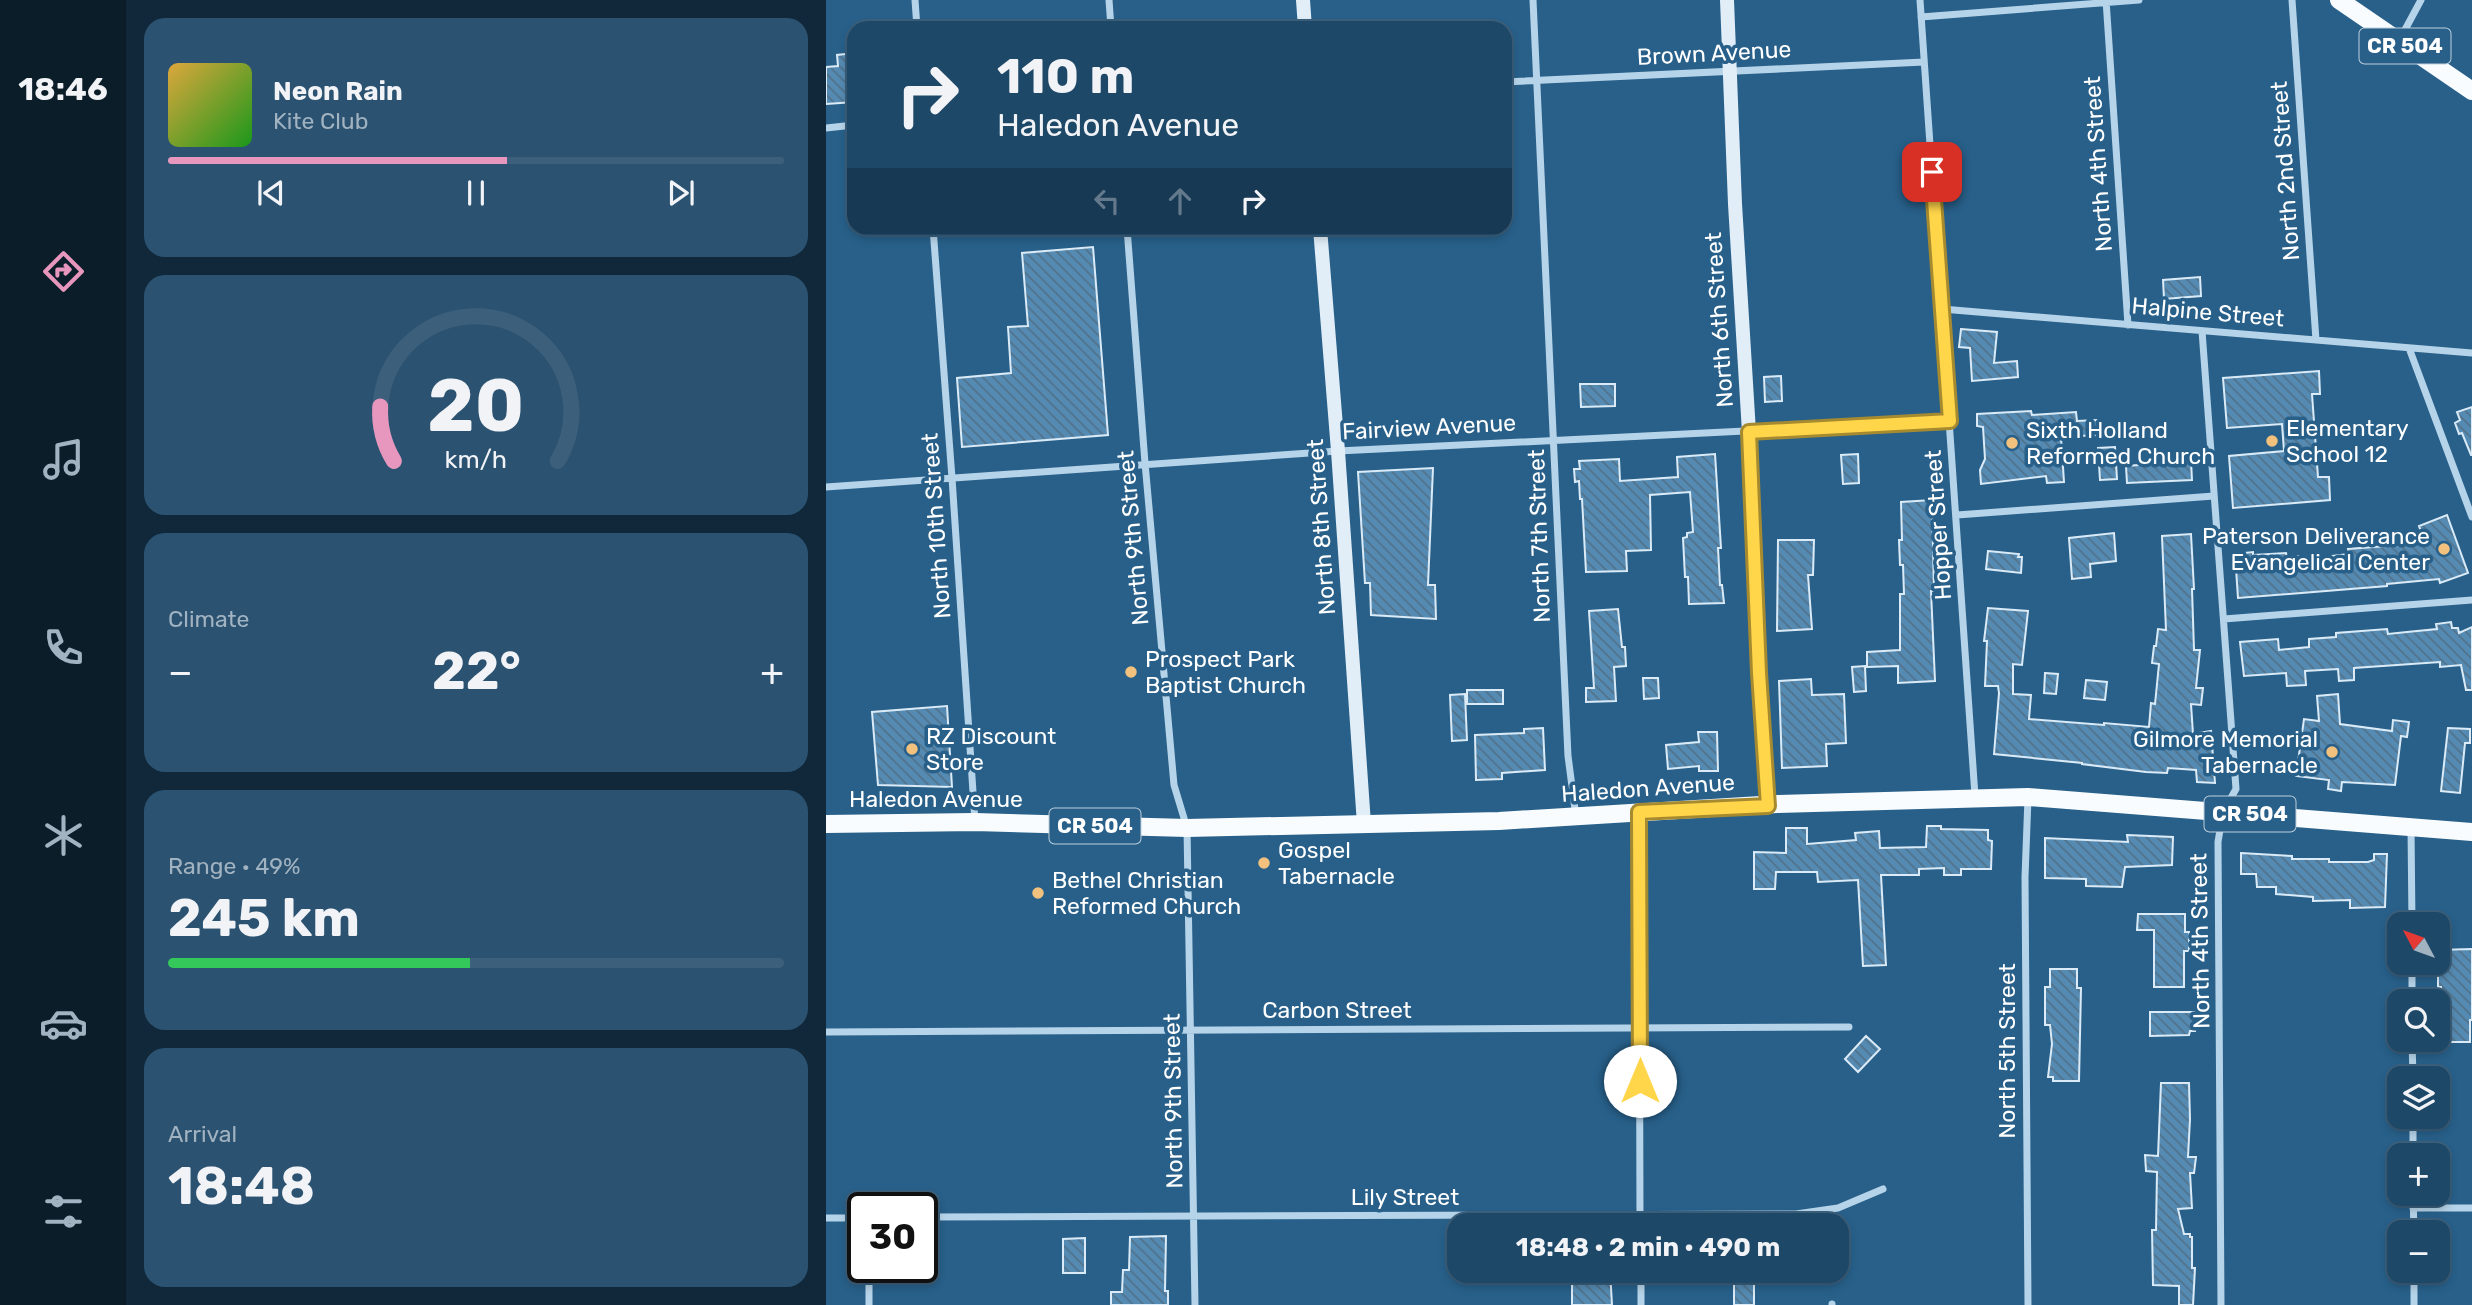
<!DOCTYPE html>
<html lang="en">
<head>
<meta charset="utf-8">
<style>
	:root { --surface:#1e4868; --page:#2b5271; --text:#f1f3f6; --muted:#a1b2c0; --line:#3c607c; --accent:#e797bd }
	body { margin:0; font-family:Rubik,sans-serif; background:var(--page); color:var(--text); height:100vh; display:flex; flex-direction:column; font-size:26px; white-space:nowrap }
	* { box-sizing:border-box; margin:0 }
	p { font-size:23px; color:var(--muted) }
	.icon { flex:none; width:38px; height:38px; fill:none; stroke:currentColor; stroke-width:2; stroke-linecap:round; stroke-linejoin:round }
	.map { position:relative; flex:1; overflow:hidden }
	.details { display:flex; flex-direction:column; gap:18px; padding:18px; background:#102839; width:700px }
	.details>* { flex:none }
	.banner { position:absolute; left:21px; top:21px; width:665px; height:214px; border-radius:21px; box-shadow:0 4px 10px #0003,0 0 0 2px var(--line); background:#1e4868; color:var(--text); overflow:hidden }
	.needle { width:46px; rotate:311deg }
	.buttons { position:absolute; left:1561px; top:912px; display:grid; gap:14px }
	.buttons a { display:grid; place-items:center; width:63px; height:63px; border-radius:14px; background:var(--surface); box-shadow:0 4px 10px #0003,0 0 0 2px var(--line); font-size:35px }
	.speed { position:absolute; left:21px; top:1192px; display:flex; gap:14px; font-size:35px; font-weight:700; text-align:center }
	.speed>* { display:grid; place-content:center; width:91px; height:91px; border-radius:50%; background:var(--surface); box-shadow:0 4px 10px #0003,0 0 0 2px var(--line); line-height:1 }
	.speed .limit { border:4px solid #111; border-radius:10px; background:#fff; color:#111 }
	.pin { position:absolute; display:grid; place-items:center; width:60px; height:60px; color:#fff; margin:-30px; border-radius:14px; box-shadow:0 4px 10px #0006 }
	.me { position:absolute; width:77px; margin:-38px; rotate:0deg; stroke-linejoin:round; filter:drop-shadow(0 0 5px #0008) }
	.turn { display:flex; align-items:center; gap:24px; height:147px; padding:0 35px; font-size:32px }
	.turn .icon { width:91px; height:91px; stroke-width:2.5 }
	.turn b { display:block; font-size:49px; line-height:60px }
	.lanes { display:flex; align-items:center; height:66px; padding:0 35px; background:#0003; justify-content:center; gap:35px; direction:ltr }
	.lanes .off { opacity:.35 }
	.big { font-size:52px; font-weight:700; line-height:1.1 }
	.details .card { flex:1; display:flex; flex-direction:column; justify-content:center; gap:10px; min-width:0; padding:0 24px; border-radius:21px; background:var(--page) }
	.details .dial { align-items:center; gap:0 }
	.dial svg { height:182px; overflow:visible; fill:none; stroke:var(--line); stroke-width:7; stroke-linecap:round; text-anchor:middle }
	.dial text { fill:var(--text); stroke:none }
	.song { display:flex; align-items:center; gap:21px }
	.cover { width:84px; height:84px; border-radius:10px; background:linear-gradient(135deg,hsl(40 70% 55%),hsl(120 70% 35%)) }
	.played { height:7px; border-radius:4px; background:linear-gradient(90deg,var(--accent) 55%,var(--line) 55%) }
	.keys { display:flex; justify-content:space-around; direction:ltr }
	.heat { display:flex; justify-content:space-between; align-items:center; font-size:38px; direction:ltr }
	.charge { height:10px; border-radius:5px; background:linear-gradient(90deg,#34c759 49%,var(--line) 0) }
	.trip { position:absolute; left:621px; top:1213px; width:402px; height:70px; border-radius:21px; background:var(--surface); box-shadow:0 4px 10px #0003,0 0 0 2px var(--line); font-weight:700; line-height:70px; text-align:center }
	main { display:flex; flex:1; min-height:0 }
	.dock { display:flex; flex-direction:column; width:126px; justify-content:space-around; align-items:center; background:#0c1d2a; color:var(--muted) }
	.dock .icon { width:49px; height:49px }
	.dock .current { color:var(--accent) }
	.dock b { font-size:32px; color:var(--text) }
	.map>svg:first-child { display:block }
	.building { fill:url(#building-back-hatch); stroke:#daebf7; stroke-width:2 }
	.lines { fill:none; stroke-linecap:round; stroke-linejoin:round }
	.street { stroke:#b6d4e9; stroke-width:7 }
	.secondary { stroke:#e1eef8; stroke-width:14 }
	.primary { stroke:#f9fcfe; stroke-width:18 }
	.route-casing { stroke:#a68a30; stroke-width:18 }
	.route { stroke:#ffd54a; stroke-width:12 }
	.poi-dot { fill:#f1c17d; stroke:#28608a; stroke-width:2.5 }
	.labels { text-anchor:middle; stroke-width:7; stroke-linejoin:round; paint-order:stroke }
	.shield { fill:#28608a; stroke:#becfdc; stroke-width:2 }
	.shield-label { font-size:21px; font-weight:bold; fill:#fff }
	.street-label { font-size:23px; fill:#fff; stroke:#28608a }
	.poi-label { font-size:23px; fill:#fff; stroke:#28608a; text-anchor:start }
</style>
</head>
<body>
<main>
<nav class="dock">
<b>18:46</b>
<svg class="icon current" aria-label="directions" viewBox="0 0 24 24"><path d="M12 3l9 9-9 9-9-9zM9 14v-3h6M13 9l2 2-2 2"/></svg>
<svg class="icon" aria-label="music" viewBox="0 0 24 24"><path d="M9 18V5l10-2v13"/><circle cx="6" cy="18" r="3"/><circle cx="16" cy="16" r="3"/></svg>
<svg class="icon" aria-label="phone" viewBox="0 0 24 24"><path d="M5 4h4l2 5-3 2q2 4 5 5l2-3 5 2v4C11 20 4 13 5 4z"/></svg>
<svg class="icon" aria-label="climate" viewBox="0 0 24 24"><path d="M12 3v18M4 7l16 10M4 17L20 7"/></svg>
<svg class="icon" aria-label="car" viewBox="0 0 24 24"><path d="M5 17H2v-5l4-1 3-4h7l3 4 3 1v5h-3M9 17h6M6 11h13"/><circle cx="7" cy="17" r="2"/><circle cx="17" cy="17" r="2"/></svg>
<svg class="icon" aria-label="filters" viewBox="0 0 24 24"><path d="M4 7h16M4 17h16"/><circle cx="9" cy="7" r="2"/><circle cx="15" cy="17" r="2"/></svg>
</nav>
<section class="details">
<div class="card">
<div class="song"><i class="cover"></i><div><b>Neon Rain</b><p>Kite Club</p></div></div>
<div class="played"></div>
<div class="keys"><svg class="icon" aria-label="previous" viewBox="0 0 24 24"><path d="M18 5L8 12l10 7zM5 5v14"/></svg><svg class="icon" aria-label="pause" viewBox="0 0 24 24"><path d="M8 5v14M16 5v14"/></svg><svg class="icon" aria-label="next" viewBox="0 0 24 24"><path d="M6 5l10 7-10 7zM19 5v14"/></svg></div>
</div>
<div class="card dial"><svg viewBox="0 0 100 80">
<path d="M14 69A42 42 0 1 1 86 69"/>
<path d="M14 69A42 42 0 0 1 8 45" stroke="#e797bd"/>
<text x="50" y="56" font-size="32" font-weight="700">20</text>
<text x="50" y="72" font-size="11">km/h</text>
</svg></div>
<div class="card"><p>Climate</p>
<div class="heat"><a>−</a><b class="big">22°</b><a>+</a></div>
</div>
<div class="card"><p>Range · 49%</p><b class="big">245 km</b><div class="charge"></div></div>
<div class="card"><p>Arrival</p><b class="big">18:48</b></div>
</section>
<div class="map">
<svg width="1646" height="1305" viewBox="0 0 1646 1305">
	<defs>
		<pattern id="building-back-hatch" width="6" height="6" patternUnits="userSpaceOnUse" patternTransform="scale(1.75)"><rect width="6" height="6" fill="#558bb3"/><path d="M-1 5l2 2M0 0l6 6M5-1l2 2" fill="none" stroke="#51728a"/></pattern>
	</defs>
	<rect width="100%" height="100%" fill="#28608a"/>
	<path class="building" d="M28,53v49l-28,2v-37l12,-1 -1,-11z
		M267,247l15,188 -146,12 -5,-69 54,-5 -3,-46 20,-1 -6,-73z
		M1374,277l1,19 -37,3 -1,-19z
		M1135,329l36,3 -3,31 23,-2 1,16 -46,4 -2,-33 -11,-1z
		M1493,371l1,23h-8l6,83h11l1,23 -97,8 -4,-52 55,-5 -2,-27 -55,4 -4,-50z
		M955,376l1,25 -17,1 -1,-25z
		M754,384h35v22l-34,1z
		M1646,407v48h-1l-9,-22 -3,1 -4,-11 5,-3 -3,-8z
		M1205,411l1,4 44,-3 1,9 20,-1 1,15 -37,2 3,45 -17,1 -1,-7 -65,8 -1,-14 5,-11 -2,-32 -6,-1v-12z
		M1289,447l2,32 -17,1 -2,-32z
		M889,454l6,94h-3l2,37h2l2,18 -35,1 -1,-27h-3l-2,-39 4,-1v-4l6,-1 -3,-40 -40,3 1,55 -25,1 1,20 -41,1 -4,-73h-2l-1,-18 -4,1 -1,-13h6l-1,-8 40,-2 1,22 58,-4 -1,-20z
		M1032,454l1,29 -16,1 -2,-29z
		M1365,461l1,19 -65,3 -1,-17z
		M607,468l-5,117h7l1,34 -65,-4 -1,-32h-5l-7,-111z
		M1106,500l2,91h-3l4,90 -37,2v-17l-31,1v-15l33,-2v-56h4l-1,-29h-3l-1,-25h3l-1,-38z
		M1621,515l21,58 -28,10 -1,-4 -52,5v2l-149,12 -3,-44 18,-2v3l33,-2 1,4 19,-1v3l43,-5 -1,-5 77,-6 -6,-17z
		M1288,533l2,28 -26,3 1,13 -19,2 -3,-41z
		M1365,534l3,55h-2l2,61h6l-4,38h7l-2,17 -10,-1 2,30 18,-3 4,52 -18,-1 -1,-12 -28,-2 -1,5 -21,-1 -64,-8v-1l-88,-9 5,-61 -1,-7h-13l2,-45h-3l4,-33 40,3 -6,54 -9,-1v30l18,1 -2,24 75,6v-2l45,4 2,-24 4,1 4,-40 -7,-1 2,-17h2l2,-17 8,1 -4,-94z
		M952,540h36l-1,35h-5l4,54 -35,2z
		M1162,551l31,3 -1,3h4l-1,16 -35,-4z
		M792,609l4,38h3l1,19 -12,1 2,34 -30,1v-14h8l-5,-77z
		M1625,622l1,6h6l1,5 13,-6v63h-6l-5,-25 -21,2v-5l-86,6v12l-15,1 -1,-12 -33,2 1,14 -19,1 -1,-13 -42,3 -4,-34 38,-3 1,11 30,-3v-8l27,-2v-4l51,-4 1,5 19,-2 30,-3 -1,-5z
		M1039,666l1,25 -12,1 -2,-25z
		M1219,673l13,1 -2,20 -12,-1z
		M817,678h15l1,20 -15,1z
		M985,679l1,16 32,-1 2,49 -20,1 1,22 -45,2 -3,-87z
		M1260,680l21,2 -2,18 -21,-2z
		M641,690h36v14h-36z
		M639,694l2,46 -15,1 -2,-46z
		M1512,694l2,30 52,7 1,-11 16,2 -2,15 -6,-1 -6,49 -53,-3 -1,9 -13,-2 1,-9 -33,-4 8,-57 15,2 -2,-25z
		M121,706l5,81 -74,-2 -6,-73z
		M717,728l2,42 -43,3v6l-26,1 -1,-45 49,-2v-4z
		M1622,728l22,1v14h-5l-5,50 -19,-2z
		M872,732h19l1,39h-19v-5l-31,3 -2,-24 33,-3z
		M1101,826h14v3l47,1v10l4,1 -1,28h-30v6h-17v-7l-25,1v6h-38l5,90 -23,1 -5,-86 -40,2 -1,-10h-41l-1,17h-21v-37l32,1v-25h21v16l49,-4 -1,-7 24,-2 1,17 46,-1z
		M1301,835l46,2 -1,28 -47,2 -3,20 -36,-1v-7l-41,-1v-40l83,4z
		M1415,853l51,3v3h37v3h39l6,-2v-6h13l-2,53 -35,1v-8l-37,1v-4l-37,-3v-7h-19l-1,-13h-15z
		M1312,914h47v18h4v19h-5v36h-30v-57h-17z
		M1646,949v71h-2v22h-32v-17h4l-1,-38h-3v-37z
		M1224,969h27v19h4l-2,93h-26v-4h-5l4,-33 -2,-19h-5v-38h5z
		M1324,1012h45v19h-5l-1,4 -39,1z
		M1040,1036l14,13 -22,23 -13,-13z
		M1335,1083h28l1,36 -2,38h8l-2,16h-4l2,35 -14,1 6,25h6v3h2v31h3l-2,37h-14v-19l-26,-1 -1,-55h4l1,-58 -11,-1 -1,-16 13,1z
		M340,1236l-1,55h3v14h-57v-13h11l1,-22h6l1,-33z
		M259,1238v35h-22v-34z
		M746,1270h38l2,35h-40z
		M908,1270h20v35h-20z"/>
	<g class="lines">
		<path class="street" d="M89,0l2,28
			M283,0l2,28
			M707,0l35,756 8,61
			M1094,0l55,796
			M1280,0l22,325
			M1466,0l24,340
			M1095,17l218,-17
			M1574,39l21,-39
			M679,82l419,-20
			M0,128l28,-3
			M107,228l19,250 23,344
			M301,228l18,235 29,322 13,43 8,477
			M1116,309l530,44
			M1376,331l34,458 -13,23 -5,30 3,463
			M1583,348l63,169
			M0,487l512,-36 612,-30
			M1131,515l257,-19
			M1398,619l248,-19
			M813,813l1,412
			M1585,827l1,97
			M1586,962v39
			M0,1032l1023,-5
			M1586,1040l1,38
			M1587,1116v39
			M1587,1194l1,38
			M1587,1208h59
			M96,1217l874,-3 42,-6 45,-19
			M0,1218h37
			M43,1267v38
			M815,1270v35
			M1588,1270v35
			M1006,1304v1
			M1202,1305l-3,-428 3,-79"/>
		<path class="secondary" d="M477,0l2,28
			M901,0l8,204 14,228 10,241 8,133
			M494,228l18,223 26,373"/>
		<path class="primary" d="M1513,0l133,91
			M0,824l149,-2 212,6 312,-7 278,-17 251,-7 444,35"/>
	</g>
	<g class="lines">
		<g class="route-casing">
			<path id="route" d="M814,1081l-1,-269 129,-6 -9,-133 -10,-241 201,-11 -18,-249"/>
		</g>
		<use href="#route" class="route"/>
	</g>
	<g class="poi-dot">
		<circle cx="1446" cy="441" r="7"/>
		<circle cx="1186" cy="443" r="7"/>
		<circle cx="1618" cy="549" r="7"/>
		<circle cx="305" cy="672" r="7"/>
		<circle cx="86" cy="749" r="7"/>
		<circle cx="1506" cy="752" r="7"/>
		<circle cx="438" cy="863" r="7"/>
		<circle cx="212" cy="893" r="7"/>
	</g>
	<g class="labels">
		<g class="shield">
			<rect x="1533.5" y="28.5" width="91" height="35" rx="5"/>
			<rect x="1378.5" y="796.5" width="91" height="35" rx="5"/>
			<rect x="223.5" y="808.5" width="91" height="35" rx="5"/>
		</g>
		<g class="shield-label">
			<text x="1579" y="53">CR 504</text>
			<text x="1424" y="821">CR 504</text>
			<text x="269" y="833">CR 504</text>
		</g>
		<g class="street-label">
			<text transform="translate(888 53) rotate(-3)" y="8">Brown Avenue</text>
			<text transform="translate(1272 164) rotate(-94)" y="8">North 4th Street</text>
			<text transform="translate(1459 171) rotate(-94)" y="8">North 2nd Street</text>
			<text transform="translate(1382 312) rotate(5)" y="8">Halpine Street</text>
			<text transform="translate(893 320) rotate(-94)" y="8">North 6th Street</text>
			<text transform="translate(603 427) rotate(-3)" y="8">Fairview Avenue</text>
			<text transform="translate(1112 525) rotate(-94)" y="8">Hopper Street</text>
			<text transform="translate(110 526) rotate(-94)" y="8">North 10th Street</text>
			<text transform="translate(495 527) rotate(-94)" y="8">North 8th Street</text>
			<text transform="translate(713 536) rotate(-92)" y="8">North 7th Street</text>
			<text transform="translate(307 538) rotate(-95)" y="8">North 9th Street</text>
			<text transform="translate(822 788) rotate(-4)" y="8">Haledon Avenue</text>
			<text x="110" y="807">Haledon Avenue</text>
			<text transform="translate(1374 941) rotate(-91)" y="8">North 4th Street</text>
			<text x="511" y="1018">Carbon Street</text>
			<text transform="translate(1181 1051) rotate(-90)" y="8">North 5th Street</text>
			<text transform="translate(347 1101) rotate(-91)" y="8">North 9th Street</text>
			<text x="579" y="1205">Lily Street</text>
		</g>
		<g class="poi-label">
			<text x="1460" y="436">Elementary<tspan x="1460" dy="26">School 12</tspan></text>
			<text x="1200" y="438">Sixth Holland<tspan x="1200" dy="26">Reformed Church</tspan></text>
			<text x="1604" y="544" text-anchor="end">Paterson Deliverance<tspan x="1604" dy="26">Evangelical Center</tspan></text>
			<text x="319" y="667">Prospect Park<tspan x="319" dy="26">Baptist Church</tspan></text>
			<text x="100" y="744">RZ Discount<tspan x="100" dy="26">Store</tspan></text>
			<text x="1492" y="747" text-anchor="end">Gilmore Memorial<tspan x="1492" dy="26">Tabernacle</tspan></text>
			<text x="452" y="858">Gospel<tspan x="452" dy="26">Tabernacle</tspan></text>
			<text x="226" y="888">Bethel Christian<tspan x="226" dy="26">Reformed Church</tspan></text>
		</g>
	</g>
</svg>
<div class="buttons">
<a><svg class="needle" viewBox="-14 -14 28 28"><path d="M0-13l5 13h-10z" fill="#e53935"/><path d="M0 13l5-13h-10z" fill="#a1b2c0"/></svg></a>
<a><svg class="icon" aria-label="search" viewBox="0 0 24 24"><circle cx="10" cy="10" r="6"/><path d="M15 15l6 6"/></svg></a>
<a><svg class="icon" aria-label="layers" viewBox="0 0 24 24"><path d="M12 4l9 5-9 5-9-5zM3 14l9 5 9-5"/></svg></a>
<a>+</a>
<a>−</a>
</div>
<div class="speed"><div class="limit">30</div></div>
<div class="pin" style="left:1106px;top:172px;background:#d93025"><svg class="icon" aria-label="arrive" viewBox="0 0 24 24"><path d="M6 21V4h12l-3 4 3 4H6"/></svg></div>
<svg class="me" style="left:814px;top:1081px" viewBox="-20 -20 40 40"><circle r="19" fill="#fff"/><path d="M0-13L10 11 0 6-10 11z" fill="#ffd54a"/></svg>
<div class="trip">18:48 · 2 min · 490 m</div>
<div class="banner">
<div class="turn"><svg class="icon" aria-label="right" viewBox="0 0 24 24"><path d="M7 20v-9h11M14 6l5 5-5 5"/></svg><div><b>110 m</b>Haledon Avenue</div></div>
<div class="lanes"><svg class="icon off" aria-label="left" viewBox="0 0 24 24"><path d="M17 20v-9H6M10 6l-5 5 5 5"/></svg><svg class="icon off" aria-label="ahead" viewBox="0 0 24 24"><path d="M12 20V5M6 11l6-6 6 6"/></svg><svg class="icon" aria-label="right" viewBox="0 0 24 24"><path d="M7 20v-9h11M14 6l5 5-5 5"/></svg></div>
</div>
</div>
</main>
</body>
</html>
